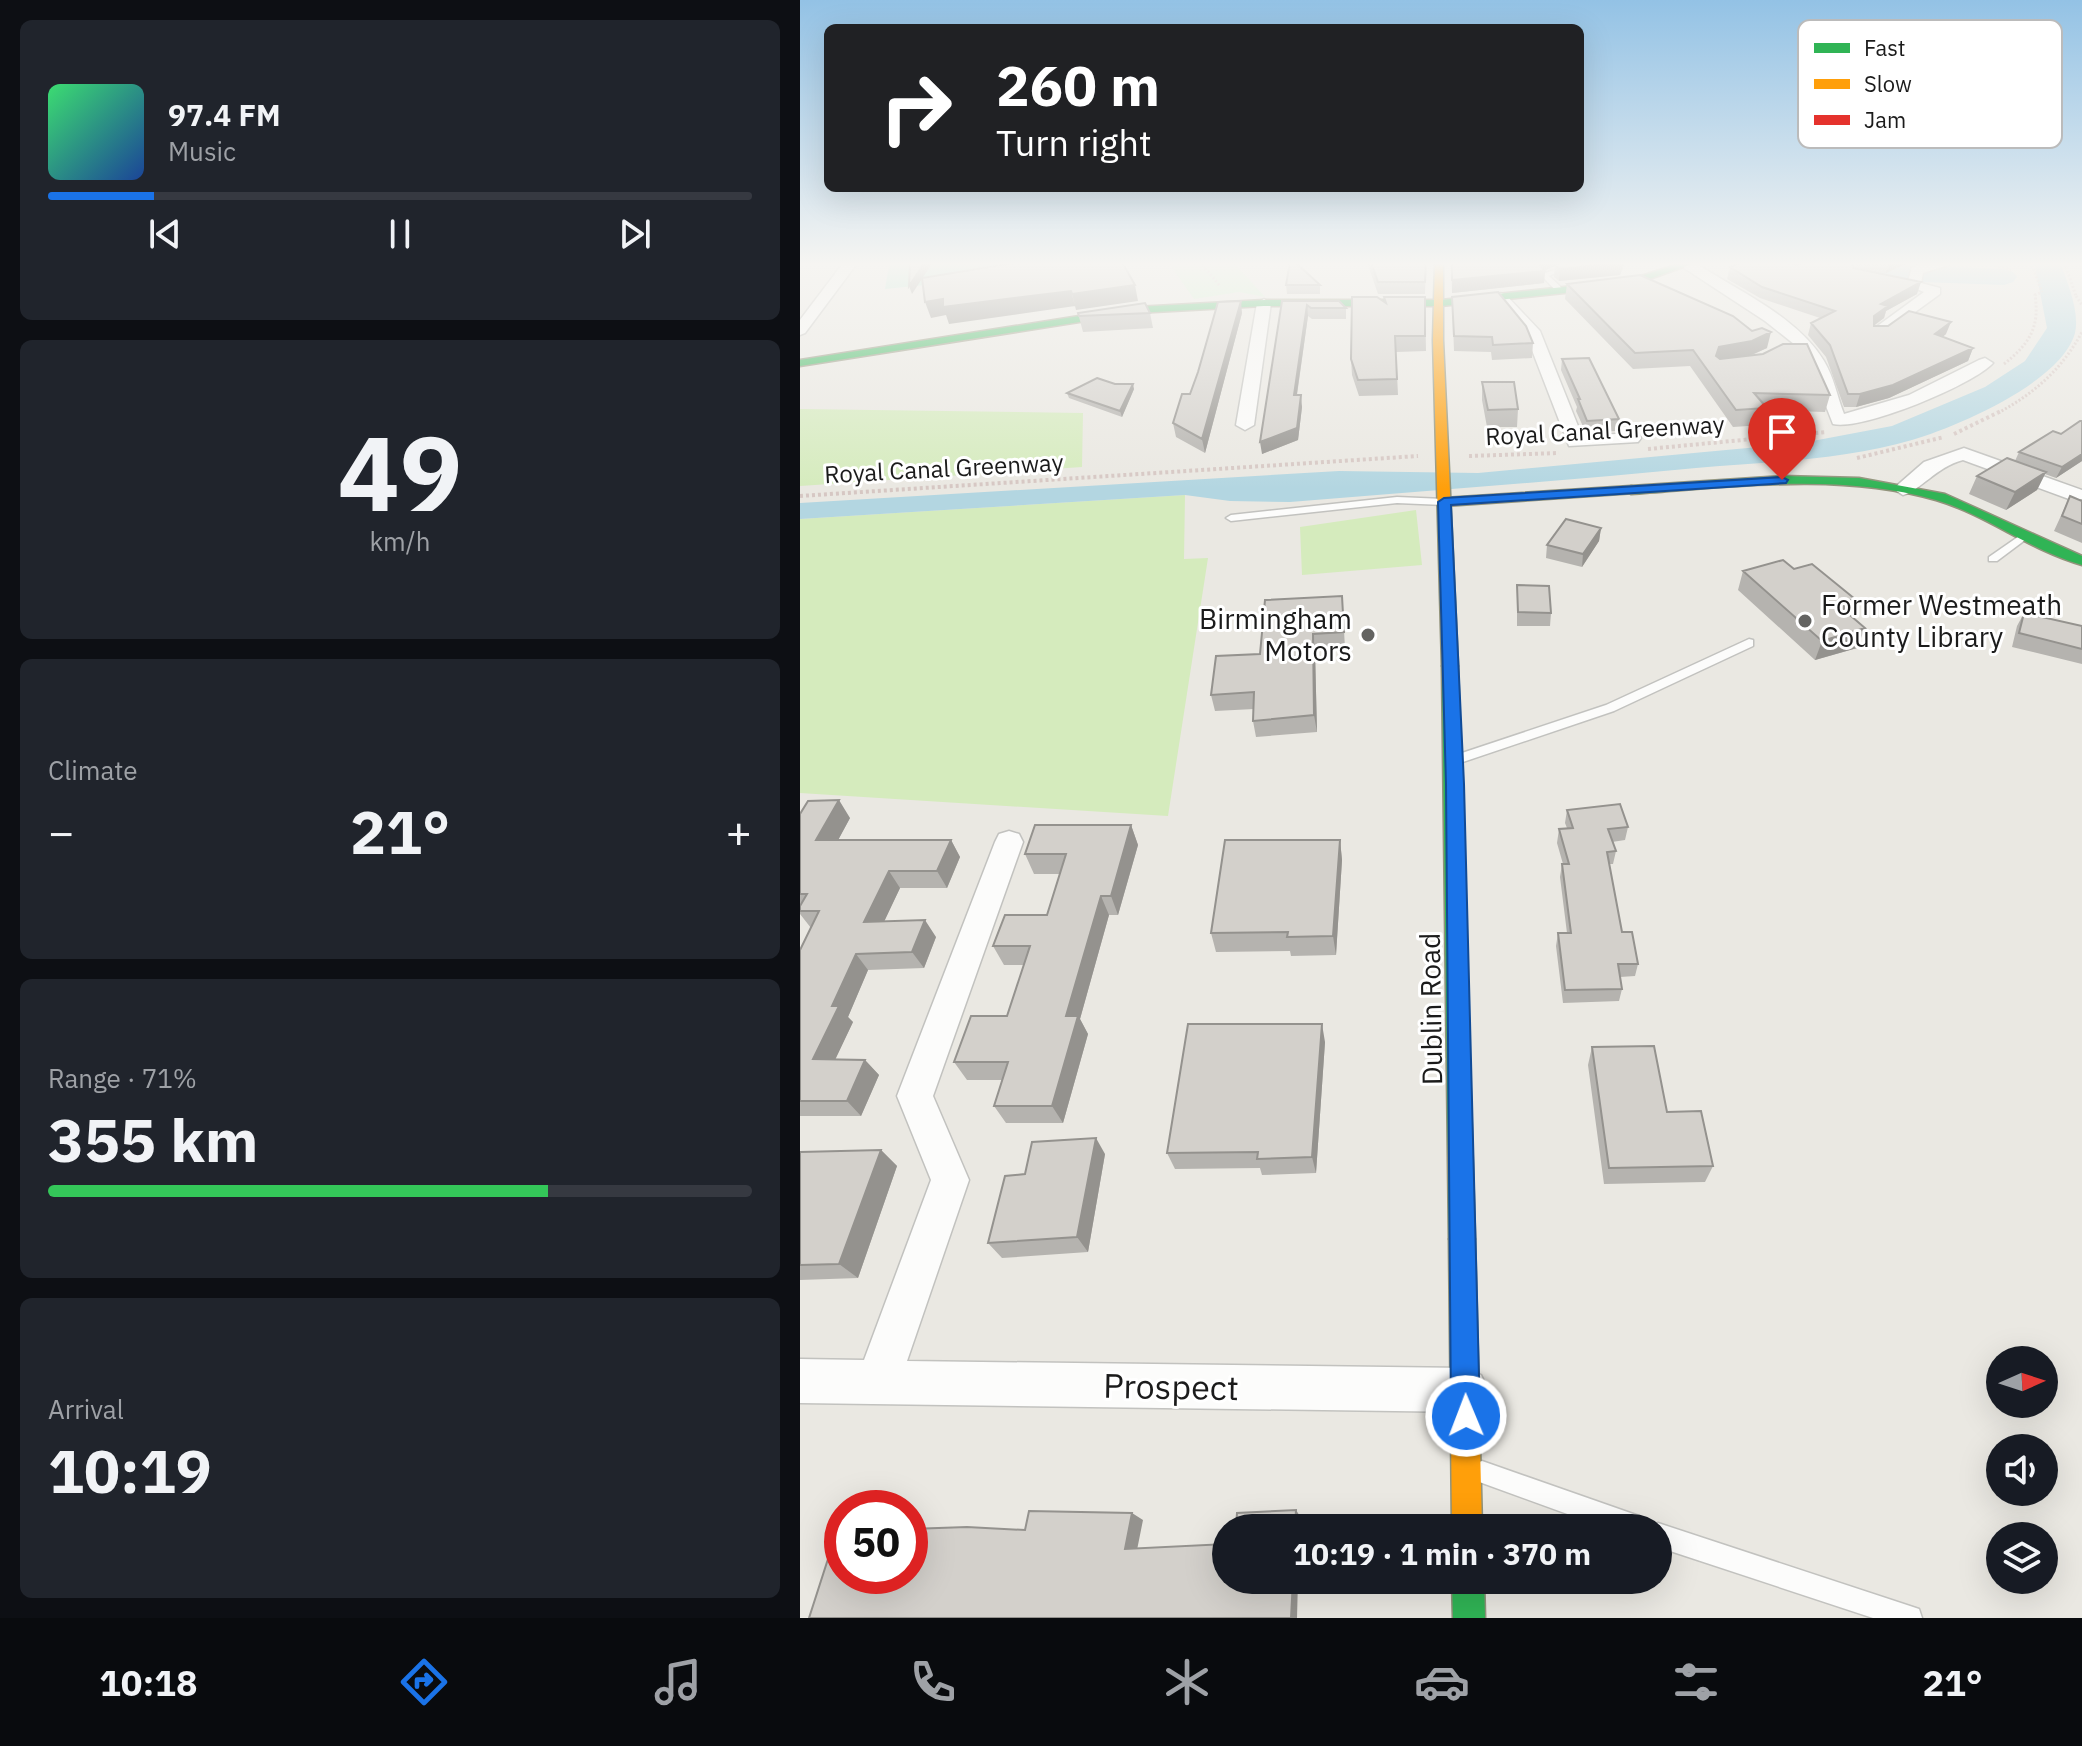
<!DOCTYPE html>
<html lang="en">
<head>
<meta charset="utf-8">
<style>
	:root { --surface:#171b24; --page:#20242c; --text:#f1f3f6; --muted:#9ea1a6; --line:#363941; --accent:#1a73e8 }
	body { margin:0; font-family:"IBM Plex Sans",sans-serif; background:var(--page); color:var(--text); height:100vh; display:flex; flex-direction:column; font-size:30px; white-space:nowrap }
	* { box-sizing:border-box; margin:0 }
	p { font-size:26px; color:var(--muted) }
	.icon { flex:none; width:44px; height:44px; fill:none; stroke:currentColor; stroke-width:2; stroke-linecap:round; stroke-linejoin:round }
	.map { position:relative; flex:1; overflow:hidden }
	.drawer { display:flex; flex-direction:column; gap:20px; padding:20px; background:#0d0f14; width:800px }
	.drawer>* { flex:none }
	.top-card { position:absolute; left:24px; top:24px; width:760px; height:168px; border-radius:12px; box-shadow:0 8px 32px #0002; background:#202124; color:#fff; overflow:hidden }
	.needle { width:52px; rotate:87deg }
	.buttons { position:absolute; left:1186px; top:1346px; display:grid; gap:16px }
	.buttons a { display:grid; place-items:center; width:72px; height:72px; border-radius:50%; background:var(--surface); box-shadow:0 8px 32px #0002; font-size:40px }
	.speed { position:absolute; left:24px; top:1490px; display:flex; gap:16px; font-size:40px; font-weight:700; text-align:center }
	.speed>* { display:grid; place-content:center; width:104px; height:104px; border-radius:50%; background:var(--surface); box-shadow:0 8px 32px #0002; line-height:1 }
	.speed .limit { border:12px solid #d22; background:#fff; color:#111 }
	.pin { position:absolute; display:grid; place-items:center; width:68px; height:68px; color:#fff; margin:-82px -34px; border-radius:50% 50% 50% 0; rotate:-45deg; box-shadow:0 0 8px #0007 }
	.pin .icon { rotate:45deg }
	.me { position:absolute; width:88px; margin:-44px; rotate:359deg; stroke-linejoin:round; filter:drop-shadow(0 0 6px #0008) }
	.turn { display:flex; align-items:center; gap:28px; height:168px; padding:0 40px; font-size:36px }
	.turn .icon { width:104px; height:104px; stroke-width:2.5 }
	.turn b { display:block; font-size:56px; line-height:68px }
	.big { font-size:60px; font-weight:700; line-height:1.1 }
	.drawer .card { flex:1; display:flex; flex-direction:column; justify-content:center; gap:12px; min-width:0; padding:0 28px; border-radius:12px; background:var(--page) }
	.drawer .dial { align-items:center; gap:0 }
	.dial b { font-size:104px; line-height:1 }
	.song { display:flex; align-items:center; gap:24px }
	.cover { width:96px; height:96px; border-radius:12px; background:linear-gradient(135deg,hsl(140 70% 55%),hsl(220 70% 35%)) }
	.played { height:8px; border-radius:4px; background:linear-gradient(90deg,var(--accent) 15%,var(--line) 15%) }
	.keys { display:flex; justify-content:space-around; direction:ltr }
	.heat { display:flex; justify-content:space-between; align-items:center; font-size:44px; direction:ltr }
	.charge { height:12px; border-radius:6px; background:linear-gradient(90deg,#34c759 71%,var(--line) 0) }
	.trip { position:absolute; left:412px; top:1514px; width:460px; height:80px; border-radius:40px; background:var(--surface); box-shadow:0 8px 32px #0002; font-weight:700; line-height:80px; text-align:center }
	.dock { display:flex; height:128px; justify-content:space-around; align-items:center; background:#090b0e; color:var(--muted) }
	.dock .icon { width:56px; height:56px }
	.dock .selected { color:var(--accent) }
	.dock b { font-size:36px; color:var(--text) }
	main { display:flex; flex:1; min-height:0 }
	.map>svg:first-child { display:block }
	.grass { fill:#d5ebbd }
	.park { fill:#cdf4ce }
	.pitch { fill:#a9e6ce }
	.water { fill:#b3d6e1 }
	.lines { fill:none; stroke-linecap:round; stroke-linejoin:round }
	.river { fill:#b3d6e1; fill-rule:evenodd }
	.lane-casing { stroke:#c2c2bf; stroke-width:3 }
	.street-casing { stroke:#c2c2bf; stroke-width:3 }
	.fast-casing { stroke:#91937b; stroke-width:3 }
	.slow-casing { stroke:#91937b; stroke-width:3 }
	.jam-casing { stroke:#91937b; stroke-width:3 }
	.path-far1 { stroke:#d6c7c3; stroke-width:3; stroke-dasharray:2 2; stroke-linecap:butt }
	.path { stroke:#d6c7c3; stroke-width:4; stroke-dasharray:3 3; stroke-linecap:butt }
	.lane { fill:#fcfcfb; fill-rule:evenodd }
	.street { fill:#fcfcfb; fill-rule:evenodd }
	.fast { fill:#30b455; fill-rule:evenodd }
	.slow { fill:#ff9f0a; fill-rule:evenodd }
	.jam { fill:#e5322d; fill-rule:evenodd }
	.path-bridge { stroke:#d6c7c3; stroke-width:3; stroke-dasharray:2 2; stroke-linecap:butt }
	.wall { fill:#b5b3af }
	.shaded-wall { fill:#94928e }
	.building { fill:#d3d0cb; stroke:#94928e; stroke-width:2 }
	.route { fill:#1a73e8; stroke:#114b97; stroke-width:2 }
	.poi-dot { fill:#636361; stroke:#fff; stroke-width:3 }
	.labels { text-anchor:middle; stroke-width:6; stroke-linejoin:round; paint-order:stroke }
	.far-street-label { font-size:24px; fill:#1b1b1b; stroke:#fff }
	.poi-label { font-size:28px; fill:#1b1b1b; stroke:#fff; text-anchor:start }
	.street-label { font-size:28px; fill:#1b1b1b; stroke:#fff }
	.near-street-label { font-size:34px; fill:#1b1b1b; stroke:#fff }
	.key { fill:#fff; stroke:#bbb; stroke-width:2 }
	.key-label { font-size:22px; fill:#1b1b1b }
</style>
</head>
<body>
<main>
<section class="drawer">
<div class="card">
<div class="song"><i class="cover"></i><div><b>97.4 FM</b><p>Music</p></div></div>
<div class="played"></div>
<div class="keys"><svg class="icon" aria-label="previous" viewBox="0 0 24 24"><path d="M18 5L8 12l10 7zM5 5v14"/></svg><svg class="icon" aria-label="pause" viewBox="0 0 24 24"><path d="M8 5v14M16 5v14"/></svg><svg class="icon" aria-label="next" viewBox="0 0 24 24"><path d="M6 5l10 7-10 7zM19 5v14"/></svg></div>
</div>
<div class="card dial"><b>49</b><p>km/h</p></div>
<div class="card"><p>Climate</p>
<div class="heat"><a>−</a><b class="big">21°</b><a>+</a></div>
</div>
<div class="card"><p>Range · 71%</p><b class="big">355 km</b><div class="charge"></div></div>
<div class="card"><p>Arrival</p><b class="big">10:19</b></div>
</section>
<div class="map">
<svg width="1282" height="1618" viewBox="0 0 1282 1618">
	<rect width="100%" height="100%" fill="#eae8e2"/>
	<path class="grass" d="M0,409l283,4 -1,54 -282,19z
		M385,495l-1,64 24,-1 -40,258 -368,-23v-274z
		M616,510l6,55 -120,10 -2,-48z"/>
	<path class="park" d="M368,262h65l32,35 -26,-5 -45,7z"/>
	<path class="pitch" d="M119,262h102l1,13 -137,14 4,-24z"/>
	<path class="water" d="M1234,262h26c7,20 20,49 15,71 -13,49 -119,94 -163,107 -67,20 -147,22 -216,28 -135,13 -270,23 -406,34l-60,-1 -45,-6 -385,24v-16l539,-32 139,2 324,-30 90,-17 93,-39 40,-26 22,-33z"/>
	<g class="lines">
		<path class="river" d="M1034,262l170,7 9,3 4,5 -4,5 -9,3 -109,-4 -58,-14z"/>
		<g class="lane-casing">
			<path id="lane" d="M766,265l5,1 -22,10 15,14 -7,2 -16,-17z
				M597,497l47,2 5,3 -5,3 -47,-2 -166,18 -5,-3 5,-3z
				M1225,532l4,1v4l-32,24h-8v-4z
				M949,639l4,1v6l-139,65 -154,52h-10l-2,-3 2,-3 156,-52z
				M682,1461l157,55 8,4 3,6 8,-3 252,83 9,3 3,9h-49l-215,-71v-19h-52l-132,-48 -3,-8 3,-8z"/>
		</g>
		<g class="street-casing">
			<path id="street" d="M44,262h14l-53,71 -5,2v-15z
				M884,262h10c42,28 103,54 130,99 10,16 13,35 20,53l65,-19 70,-35 6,-2 8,5c-20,22 -131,68 -160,61l-22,-56 -17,-24 -29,-23 -81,-53z
				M1133,262h25l-35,11 -2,10 19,5v6l-58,42h-10v-6l52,-38 -17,-7 5,-18z
				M700,293l5,1 35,37 42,105 50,-3 6,1 3,4 -3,4 -69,4 -44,-114 -32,-35z
				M464,299l7,4 -17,122 -9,5 -9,-5 21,-122z
				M1164,448l118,42v9h-13l-106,-39c-27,7 -43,31 -60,35l-10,-6 31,-27z
				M209,831l10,3 4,8 -90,254 36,84 -62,181 559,7 15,7 7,15 -7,15 -15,7 -666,-9v-44l64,1 67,-180 -34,-84 98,-254 4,-8z"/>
		</g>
		<g class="fast-casing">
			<path id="fast" d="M884,262h13l-67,24 -189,20h-177l-128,7 -336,53v-6l336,-53 128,-7h177l188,-20z
				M982,476l77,2 86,16 137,62v9c-51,-14 -95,-50 -146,-65 -98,-28 -205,-13 -305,-6l-6,-4 6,-4z
				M650,661l8,5 17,573 -4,9 -9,4 -9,-4 -4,-9 -7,-573z
				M652,1580h32l1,38h-32z"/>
		</g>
		<g class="slow-casing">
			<path id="slow" d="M635,262h8v78l15,326 -8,5 -8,-5 -9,-326z
				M662,1226l9,4 4,9 7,289h-30l-3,-289 4,-9z"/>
		</g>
		<g class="jam-casing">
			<path id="jam" d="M831,486l4,1v6l-191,13 -6,-4 6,-4z"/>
		</g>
		<path class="path-far1" d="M400,262l20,24
			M1183,262l28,8
			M1229,262l3,3
			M1266,262v5
			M1276,296l6,9
			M1204,364c25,-20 36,-36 31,-69l7,-3
			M1198,413c37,-20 64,-44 84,-81"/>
		<path class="path" d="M1154,434l47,-23
			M848,449l178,-17
			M669,456l90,-3
			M1057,458l87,-21
			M0,496l618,-40"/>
		<use href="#lane" class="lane"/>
		<use href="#street" class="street"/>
		<use href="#fast" class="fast"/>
		<use href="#slow" class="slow"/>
		<use href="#jam" class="jam"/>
		<path class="path-bridge" d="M1232,265l10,27
			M1266,267l10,29"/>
	</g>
	<path class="wall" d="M567,262h59l-1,32h-47z
		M651,262h174l-5,13 -61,6 -5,-4 1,-11 -10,4 -1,13 -92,10z
		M1004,262h106l-24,11 -22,-3 53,24 -31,17 -2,7 -10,8 72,8 -4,3 31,11 -5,13 -79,37 -33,9h-12l-18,-50 -18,-22 3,-12 9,-5 -60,-20 -33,-19 3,-12 67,-2z
		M767,284l200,64 -15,7 78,40 -5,17 -59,-2 -3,15 -30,2 -43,-61 -57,3 -68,-70z
		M486,285h34v9h-33z
		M584,297h41l1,54 -30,1 2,43 -39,1 -7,-21 -1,-16 33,-57z
		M652,297l81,46 -1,15 -40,2 -1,-8 -37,-1z
		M482,301l64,7v11h-34l-4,-3 -11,79 5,12 -4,33 -36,14z
		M278,313h72l3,15 -70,4z
		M442,313l-37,140 -29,-16 -3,-14 17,-29z
		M762,359l57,60 -2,12 -31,2 -10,-22 1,-4 -16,-37z
		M682,382l36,27 -1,18h-30l-5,-27z
		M334,389l-12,28 -53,-19 -2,-5z
		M1282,421v40l-26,17 -11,-4 -8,16 -31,20 -37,-16 8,-18 38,-15 4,-9 42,-18z
		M1270,496l12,5v42l-28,-12z
		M801,528l-2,13 -17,26 -36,-9 1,-13z
		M994,569l61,30 -6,16 8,33 -42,12 -77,-70 5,-19z
		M717,585l34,28 -1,13h-33z
		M542,596l3,52 -30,3 2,81 -61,5 -3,-16 1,-12 -39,2 -4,-16z
		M1224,613l58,13v38l-70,-17 5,-21z
		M767,810l61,17 -3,13 -13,2 4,9 -3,13h-4l13,68 16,32 -3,12 -15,1 2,12 -3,12 -56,2 -7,-57 2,-13h9l-7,-56 2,-13h1l-6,-21 2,-14 8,-1 -2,-5z
		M0,814l50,4 -12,22h113l9,17 -13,31h-47l-16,33 52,16 -12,31 -56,2 -20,47 5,5 -18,37 30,1 14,15 -18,41h-61v-166l11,-22 -11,-14z
		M331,825l7,20 -20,70h-9l-29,104 8,15 -25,89h-57l-12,-17 8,-26h-35l-13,-18 53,-46 17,-51h-20l-11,-19 54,-31 13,-41h-26l-9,-20z
		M540,840l2,20 -6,95 -45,1 -1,-5 -74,1 -5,-19z
		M525,1042l-9,131 -54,2 -2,-7 -85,1 -8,-16z
		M792,1047l75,65 46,54 -8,16 -101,2 -16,-119z
		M81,1150l16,16 -39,112 -58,2v-128z
		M305,1154l-17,98 -86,6 -14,-15 37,-69z"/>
	<path class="shaded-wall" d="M125,262h8l-21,32 -3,-8z
		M740,262h25l-22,9h2l-1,12 -92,10v-13z
		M825,262l-5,13 -61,6 1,-12z
		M1089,262h21l-24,11z
		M1121,282l-4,12 -31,17 -2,7 -14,10 4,-12 7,-12z
		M335,285l3,16 -62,9 -4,-16z
		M271,291l4,15 -126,18 -3,-9 -15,3 -6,-16 18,-3z
		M441,301l1,12 -37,140 -3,-14z
		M507,305l1,11 -13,91 -1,-12z
		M1151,322l-5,12 -15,13 4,-13z
		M971,332l-4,16 -54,24 6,-25z
		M1173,348l-5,13 -79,37 -33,9 4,-13z
		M333,384l1,5 -12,28 -2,-6z
		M501,395l1,12 -4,33 -36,14 -2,-12z
		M1282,454v7l-26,17 6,-11z
		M1246,472l-9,18 -31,20 9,-18z
		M801,528l-2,13 -17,26 1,-13z
		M1055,599l-8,20 -10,-15z
		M1065,628l-8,20 -42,12 7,-19z
		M513,634l2,17 2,81 -3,-17z
		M39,800l11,18 -21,39 -13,-17z
		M331,825l7,20 -20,70 -7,-19z
		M151,840l9,17 -13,31 -10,-17z
		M540,840l2,20 -6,95 -3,-19z
		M89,871l11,17 -24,51 -12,-17z
		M301,896l8,19 -29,104 8,15 -25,89 -11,-17 14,-90z
		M125,920l11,17 -12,31 -12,-16z
		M56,954l12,16 -20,47 5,5 -25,53 -15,-16 19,-53z
		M522,1024l3,18 -9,131 -4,-16z
		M65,1060l14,15 -18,41 -14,-15z
		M296,1138l9,16 -17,98 -11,-15z
		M81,1150l16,16 -39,112 -19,-14z
		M496,1510l5,8v10h-6z
		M332,1513l11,7 -7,35 -11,-6z
		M493,1580h5l-1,38h-6z"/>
	<path class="building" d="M110,262h15l-16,24z
		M219,262h103l13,23 -63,9 -1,-3 -128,16v-8l-18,3 -3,-24z
		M490,262h5l25,23h-34z
		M571,262h55l-1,20h-47z
		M652,262h88v3l5,6 -93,9z
		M761,262h60l-61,7 -5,-4z
		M944,262h45l8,3 7,-3h48l1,6 68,14 -40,22 7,2 -14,10v10h14l21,-15 42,11 -16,12 38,14 -80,37 -33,9h-12l-18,-49 -19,-22 24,-12 -73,-24 -32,-20z
		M840,275l93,41 19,15 10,-3 9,4 -19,9 -33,6 -3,9 4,3 43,-5 20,-10h24l23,51 -76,-2 13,15 -31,2 -43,-60 -58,3 -68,-69z
		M698,292l28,34 7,17 -40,2 -1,-8 -38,-1 -2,-39z
		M552,297h25l9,6 -2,-6h41v39h-30l2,43 -39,1 -7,-21z
		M441,301l-39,138 -29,-16 9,-29h8l8,-22 20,-70z
		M482,301h57l7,7h-35l-4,-3 -13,90h7l-4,33 -37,14z
		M345,303l5,10 -71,3 -1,-3z
		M789,358l30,61 -32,2 -9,-22h2l-18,-40z
		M297,378l18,6h18l-13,27 -53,-18z
		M682,382h32l4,27 -30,1z
		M1280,421h2v33l-20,13 -43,-15 34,-21 8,3z
		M1207,458l39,14 -31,20 -38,-16z
		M1270,496l12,5v23l-20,-8z
		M766,519l35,9 -18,26 -36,-9z
		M983,560l11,9 18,-5 43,35 -18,5 28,24 -43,13 -79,-70z
		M717,585l32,1 2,27 -33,-1z
		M542,596l2,36 -31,2 1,81 -61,6 1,-29 -43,3 5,-39 44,-2 5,-54z
		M1224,613l58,13v23l-63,-16z
		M39,800l-23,40h135l-14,31h-48l-25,51 61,-2 -13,32 -56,2 -24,52h7l-26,53 52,1 -18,41h-47v-151l19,-39h-19v-5l7,-12h-7v-80l8,-13z
		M820,804l8,23 -20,2 8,22 -9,1 15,80h10l6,32h-20l4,25 -57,1 -7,-57h13l-9,-69h7l-10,-35 14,-1 -6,-18z
		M235,825h96l-20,71h-10l-35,120h12l-26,90h-58l14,-44h-54l17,-46h36l23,-70h-37l12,-31h42l19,-61h-41z
		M425,840h115l-7,96 -46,1 1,-5 -77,1z
		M388,1024h134l-10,133 -55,2 1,-7 -91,1z
		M854,1046l13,66 34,-1 12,55 -104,2 -17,-121z
		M296,1138l-19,99 -89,6 17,-67 20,-2 7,-32z
		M81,1150l-42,114 -39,1v-113z
		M496,1510l-1,18h-59l1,-15z
		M229,1511l103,2 -7,36 101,-5v36h67l-2,38h-482l28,-87h5v45h68v-47l57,-2 58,3z"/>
	<linearGradient id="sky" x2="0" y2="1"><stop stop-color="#93c2e5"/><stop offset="0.54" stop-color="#f6f5f2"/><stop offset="1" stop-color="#f6f5f2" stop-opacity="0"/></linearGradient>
	<rect width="1282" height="489" fill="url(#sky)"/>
	<path class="route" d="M982,477l6,3 -2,3 -335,22 13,279 16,632 -4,10 -10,4 -10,-4 -5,-10 -5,-632 -8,-282 6,-4z"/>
	<g class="poi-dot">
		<circle cx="1005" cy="621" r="8"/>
		<circle cx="568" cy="635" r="8"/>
	</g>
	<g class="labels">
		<g class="far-street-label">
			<text transform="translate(805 431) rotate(-3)" y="8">Royal Canal Greenway</text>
			<text transform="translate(144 469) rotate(-3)" y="8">Royal Canal Greenway</text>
		</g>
		<g class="poi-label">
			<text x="1021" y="615">Former Westmeath<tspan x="1021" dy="32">County Library</tspan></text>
			<text x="552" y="629" text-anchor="end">Birmingham<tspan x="552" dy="32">Motors</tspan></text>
		</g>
		<g class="street-label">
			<text transform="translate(631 1009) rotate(-91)" y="10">Dublin Road</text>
		</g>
		<g class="near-street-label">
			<text transform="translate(371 1387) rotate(1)" y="12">Prospect</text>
		</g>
	</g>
	<rect x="998" y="20" width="264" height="128" rx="12" class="key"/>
	<rect x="1014" y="43" width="36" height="10" fill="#30b455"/>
	<rect x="1014" y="79" width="36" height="10" fill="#ff9f0a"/>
	<rect x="1014" y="115" width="36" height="10" fill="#e5322d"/>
	<g class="key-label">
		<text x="1064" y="56">Fast</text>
		<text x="1064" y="92">Slow</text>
		<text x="1064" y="128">Jam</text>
	</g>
</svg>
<div class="buttons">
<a><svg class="needle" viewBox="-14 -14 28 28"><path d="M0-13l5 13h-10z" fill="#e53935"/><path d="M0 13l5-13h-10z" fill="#9ea1a6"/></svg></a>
<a><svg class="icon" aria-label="sound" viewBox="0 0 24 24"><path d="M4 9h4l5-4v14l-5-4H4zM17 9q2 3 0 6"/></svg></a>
<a><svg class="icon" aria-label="layers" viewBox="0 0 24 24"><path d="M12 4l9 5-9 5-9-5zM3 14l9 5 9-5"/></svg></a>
</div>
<div class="speed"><div class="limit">50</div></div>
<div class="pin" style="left:982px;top:480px;background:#d93025"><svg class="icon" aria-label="arrive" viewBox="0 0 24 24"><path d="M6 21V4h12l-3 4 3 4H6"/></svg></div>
<svg class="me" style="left:666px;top:1416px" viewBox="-20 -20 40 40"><circle r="17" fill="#1a73e8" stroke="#fff" stroke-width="3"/><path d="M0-11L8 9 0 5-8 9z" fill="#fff"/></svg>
<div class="trip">10:19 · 1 min · 370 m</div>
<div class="top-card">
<div class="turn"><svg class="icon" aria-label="right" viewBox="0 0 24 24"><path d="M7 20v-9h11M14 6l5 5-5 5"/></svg><div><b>260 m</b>Turn right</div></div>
</div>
</div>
</main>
<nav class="dock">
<b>10:18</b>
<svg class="icon selected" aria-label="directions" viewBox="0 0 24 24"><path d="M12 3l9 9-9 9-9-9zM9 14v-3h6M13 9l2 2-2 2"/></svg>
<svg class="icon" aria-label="music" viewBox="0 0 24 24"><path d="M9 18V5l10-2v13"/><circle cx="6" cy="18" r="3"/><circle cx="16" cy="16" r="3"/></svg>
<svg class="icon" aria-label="phone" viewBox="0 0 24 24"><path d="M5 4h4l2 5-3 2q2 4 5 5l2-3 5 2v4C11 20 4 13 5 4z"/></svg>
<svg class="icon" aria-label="climate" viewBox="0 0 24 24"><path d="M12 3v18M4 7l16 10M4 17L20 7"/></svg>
<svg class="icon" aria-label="car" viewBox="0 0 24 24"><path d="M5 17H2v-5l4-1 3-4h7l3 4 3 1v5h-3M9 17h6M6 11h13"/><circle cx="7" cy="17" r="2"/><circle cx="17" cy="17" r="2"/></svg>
<svg class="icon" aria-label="filters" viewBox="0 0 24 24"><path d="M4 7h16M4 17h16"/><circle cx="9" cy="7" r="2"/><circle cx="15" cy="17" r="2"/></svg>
<b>21°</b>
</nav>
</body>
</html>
